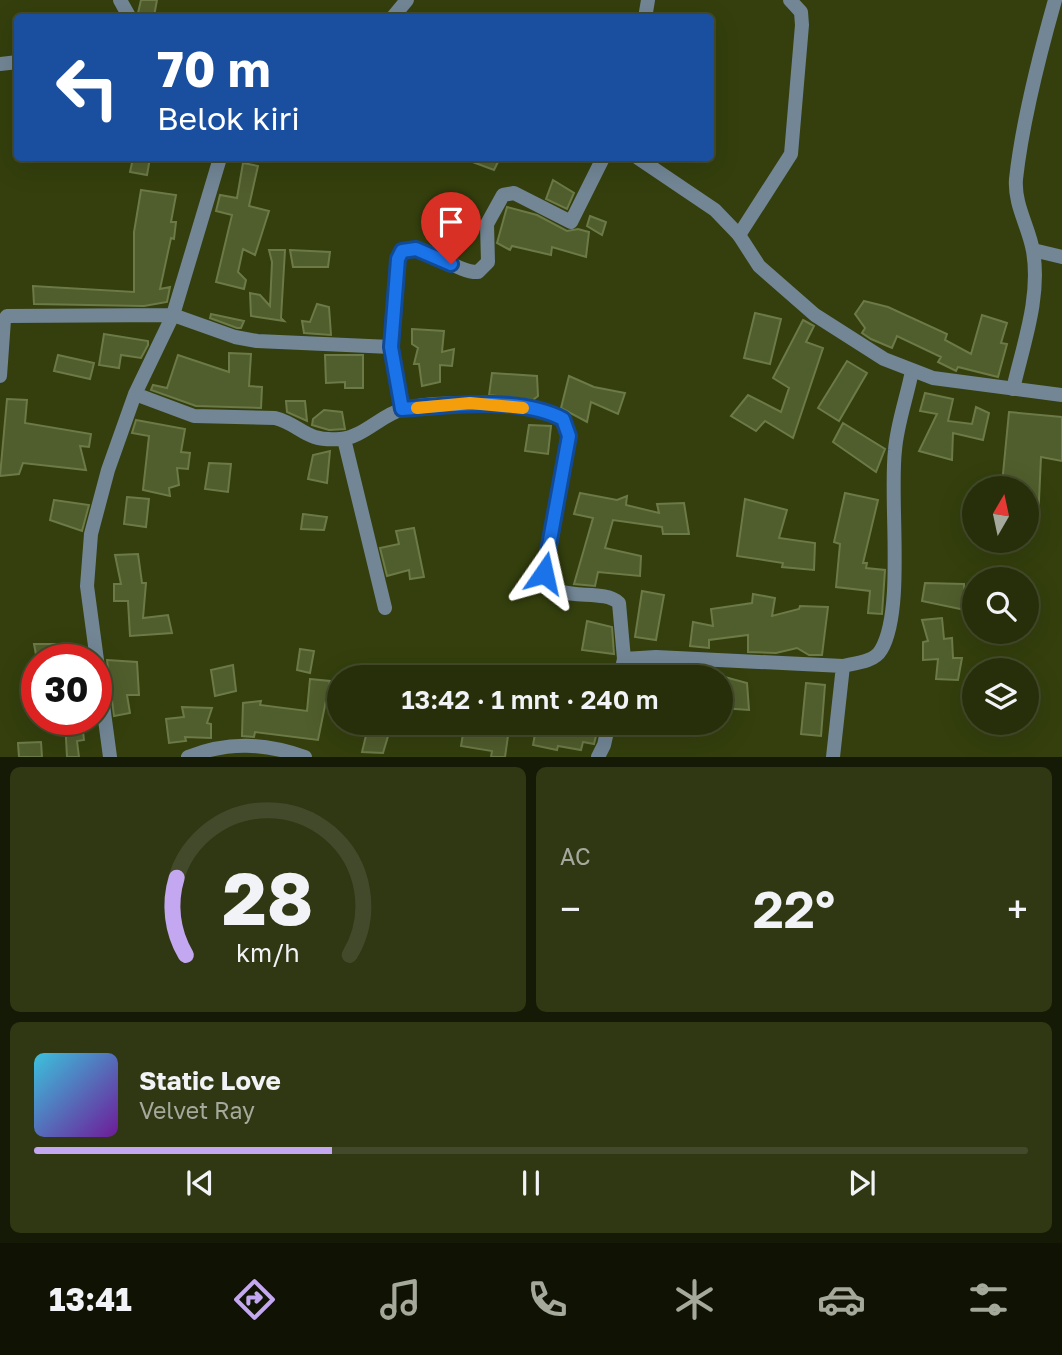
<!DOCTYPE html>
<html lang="id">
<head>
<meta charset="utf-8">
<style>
	:root { --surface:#272f0a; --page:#2f3713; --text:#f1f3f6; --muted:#a4a99c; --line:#434a2b; --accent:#c4a7f1 }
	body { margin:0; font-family:"Golos Text",sans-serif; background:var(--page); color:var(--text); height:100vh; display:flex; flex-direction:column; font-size:26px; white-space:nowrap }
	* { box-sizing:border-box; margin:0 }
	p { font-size:23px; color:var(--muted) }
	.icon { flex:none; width:38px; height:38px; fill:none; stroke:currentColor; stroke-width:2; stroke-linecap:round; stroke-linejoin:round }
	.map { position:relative; height:757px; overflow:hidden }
	.details { display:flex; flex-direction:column; gap:10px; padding:10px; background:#151a06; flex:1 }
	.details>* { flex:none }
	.banner { position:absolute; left:14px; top:14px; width:700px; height:147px; border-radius:7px; box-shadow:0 7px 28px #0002,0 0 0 2px var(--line); background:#1a4fa0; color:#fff; overflow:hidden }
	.needle { width:46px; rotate:9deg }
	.buttons { position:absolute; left:962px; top:476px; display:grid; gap:14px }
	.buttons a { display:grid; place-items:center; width:77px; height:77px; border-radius:50%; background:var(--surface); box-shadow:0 7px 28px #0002,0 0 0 2px var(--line); font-size:35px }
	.speed { position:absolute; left:21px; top:644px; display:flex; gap:14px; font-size:35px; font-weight:700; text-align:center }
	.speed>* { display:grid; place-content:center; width:91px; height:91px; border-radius:50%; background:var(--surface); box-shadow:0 7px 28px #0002,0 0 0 2px var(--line); line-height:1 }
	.speed .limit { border:10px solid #d22; background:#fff; color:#111 }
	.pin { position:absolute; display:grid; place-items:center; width:60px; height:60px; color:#fff; margin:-72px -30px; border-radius:50% 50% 50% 0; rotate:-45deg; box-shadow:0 0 7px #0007 }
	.pin .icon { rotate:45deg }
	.me { position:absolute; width:77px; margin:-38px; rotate:11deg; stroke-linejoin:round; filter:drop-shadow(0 0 5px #0008) }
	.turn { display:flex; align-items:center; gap:24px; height:147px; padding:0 28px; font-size:32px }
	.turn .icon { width:91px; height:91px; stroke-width:2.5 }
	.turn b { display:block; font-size:49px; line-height:60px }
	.big { font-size:52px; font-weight:600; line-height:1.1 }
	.details .widget { flex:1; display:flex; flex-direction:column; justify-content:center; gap:10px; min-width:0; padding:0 24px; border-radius:10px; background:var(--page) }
	.details .dial { align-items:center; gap:0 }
	.dial svg { height:182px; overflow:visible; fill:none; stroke:var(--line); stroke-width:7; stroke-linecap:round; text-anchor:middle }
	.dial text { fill:var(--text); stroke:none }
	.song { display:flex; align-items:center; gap:21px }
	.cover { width:84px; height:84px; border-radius:10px; background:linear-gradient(135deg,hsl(190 70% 55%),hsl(280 70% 35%)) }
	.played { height:7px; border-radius:4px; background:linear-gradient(90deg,var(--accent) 30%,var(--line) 30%) }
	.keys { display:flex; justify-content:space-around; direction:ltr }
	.heat { display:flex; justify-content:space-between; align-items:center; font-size:38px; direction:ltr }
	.details .tiles { flex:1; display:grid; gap:10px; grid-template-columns:1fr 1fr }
	.widget:last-child { grid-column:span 2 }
	.trip { position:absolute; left:327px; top:665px; width:406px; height:70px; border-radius:35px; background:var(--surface); box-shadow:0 7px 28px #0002,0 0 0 2px var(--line); font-weight:600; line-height:70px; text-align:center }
	.dock { display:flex; height:112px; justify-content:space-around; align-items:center; background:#101304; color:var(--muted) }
	.dock .icon { width:49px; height:49px }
	.dock .current { color:var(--accent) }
	.dock b { font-size:32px; color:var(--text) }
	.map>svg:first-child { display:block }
	.building { fill:#505d2c; stroke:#6c7a48; stroke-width:2 }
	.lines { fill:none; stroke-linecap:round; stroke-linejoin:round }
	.minor { stroke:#728696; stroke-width:14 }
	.tertiary { stroke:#728696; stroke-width:14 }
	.route-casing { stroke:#114b97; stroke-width:18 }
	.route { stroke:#1a73e8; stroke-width:12 }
	.slow { stroke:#f59e0b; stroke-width:12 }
</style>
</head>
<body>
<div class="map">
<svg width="1062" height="757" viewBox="0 0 1062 757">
	<rect width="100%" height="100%" fill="#343f0d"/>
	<path class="building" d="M141,0h16l-3,16 -16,-3z
		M133,158h17l-3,17 -17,-3z
		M462,158h38l-6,12z
		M243,163l15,3 -9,40 20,5 -14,44 -12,-6 -5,23 8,8 -2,9 -28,-7 16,-67 -16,-4 4,-16 17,3z
		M553,180l21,13 -7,16 -21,-10z
		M141,190l35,5 -5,27h5l-2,17 -3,-1 -11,51 10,-2 -3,15 -23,4 -110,-2 -1,-18 101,6v-60z
		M507,207l30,8 30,16 11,-2 11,3 -3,25 -34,-10 -1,8 -39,-9 -2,4 -13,-7z
		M590,216l16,6 -4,13 -15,-9z
		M269,250h16l-4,68 3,3 -33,-5 -1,-23 10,2 10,11 2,-44z
		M290,250l40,2 -2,15h-35z
		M864,301l24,6 59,27 -2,6 26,14 11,-39 25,8 -6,20 6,1 -9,33 -40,-10 -2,4 -18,-9 3,-5 -44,-21 -5,12 -21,-9 -9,-6 3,-5 -10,-14z
		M317,304l12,3 2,28 -27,-2 -2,-12 8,1z
		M755,313l26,6 -11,45 -26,-6z
		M211,314l33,7 -3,7h-4l-27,-10z
		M803,320l11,6 -8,16 17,6 -30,90 -28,-17 -9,10 -25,-15 17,-21 33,17 8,-24 -16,-10z
		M412,329l32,2 -2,21 12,-3 -2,17 -12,-1v17l-18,4 -3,-22h-5l4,-16 -6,-4z
		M104,334l44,7v4l-7,13 -20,-3 -2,13 -20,-3z
		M229,353l22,1 -2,32 13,1 -1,21 -65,-2 -45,-16 2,-5 14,3 11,-33 51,17z
		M58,355l36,8 -4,16 -36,-8z
		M325,355h38v33h-18v-6l-19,1z
		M847,361l20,12 -28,48 -21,-13z
		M492,373l45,3 1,20 -5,4 -44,-5z
		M569,376l25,11 31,6 -7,21 -27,-12 -4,20 -26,-14z
		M925,393l28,6 -5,22 24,3 4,-17 13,6 -6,27 -30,-7 -1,27 -33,-9 18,-37 -17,-3z
		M7,399l20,1 -2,23 66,11 -2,13 -9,-1 6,24 -63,-7 -4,11 -19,2z
		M286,401h19l2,20 -20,-9z
		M324,410l18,2 3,17 -16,1 -17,-5 1,-6z
		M1009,412l53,5v44l-21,-4 -3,65 -11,-1v-35l-25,-2z
		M136,420l49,9 -4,23 9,1 -2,16 -11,-1 2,17 -10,3 1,8 -27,-6 6,-54 -17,-3z
		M843,423l42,26 -9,23 -43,-30z
		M529,425l22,1 -3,28 -23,-3z
		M330,451l-3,32 -19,-4 5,-24z
		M209,463l22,1 -3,28 -23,-3z
		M580,493l37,7 10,-4 -1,9 33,8 -2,-9 27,-1 5,31h-26l-1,-7 -49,-7 -8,28 36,8 -1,20 -42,-4 -3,14 -21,-2 19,-66 -19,-4z
		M845,493l33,7 -15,63h4l-1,5 19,2 -3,44 -14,-1 2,-22 -34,-4 4,-43 -6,-2z
		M127,497l22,2 -3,28 -22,-3z
		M745,499l42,11 -8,28 36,5 -1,27 -32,-3 1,-4 -46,-7z
		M54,500l35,5 -7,26 -32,-11z
		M303,514l24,3 -3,13 -23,-1z
		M414,528l10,49 -14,2 -1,-9 -22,6 -7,-28 19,-4 -3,-13z
		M138,554l4,29h4l-3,35 25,-3 4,18 -42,3 -2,-35h-14v-17h7l-6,-29z
		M925,583l39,1 1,26 -43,-9z
		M642,591l22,4 -8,45 -21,-3z
		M753,594l22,4 -3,18 27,-7 1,-3 28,1 -6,48h-13l-12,-7 -21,5 -28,-1v-17l-39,5v8l-19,-2 3,-24 20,4 -2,-17 41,-6z
		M942,618l2,21 8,-1 1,20h9l-4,22 -22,-1 2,-20 -15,1v-18l5,-1 -6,-21z
		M587,621l25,6 2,27 -32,-4z
		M34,644h24l3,16h-24z
		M300,649l14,2 -4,22 -13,-3z
		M107,660l30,2 2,33h-12l3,18 -16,3z
		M233,665l3,26 -21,5 -4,-26z
		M721,676l26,7 2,27 -28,-2z
		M310,679l20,2 -12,59 -63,-8 -1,5 -12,-1 1,-33 18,-2 -1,4 47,6z
		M806,683l19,2 -4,51 -20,-2z
		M182,707l30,1 -5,15 4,1v14l-26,-1 1,4 -17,2 -3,-24 18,-2z
		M74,719v5l8,-1 2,17 -7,1 2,16h-12l-2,-37z
		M369,723h23l-9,30 -21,-1z
		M537,723h31l30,5 -4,16 -11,-2 -2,8 -23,-4 -1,4 -24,-5z
		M464,728l44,8 -3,21h-14l1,-6 -31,-5z
		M41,742l1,15h-23l-1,-14z"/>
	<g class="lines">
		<path class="minor" d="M120,0l10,18
			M392,18l15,-18
			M645,18l3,-18
			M739,235l52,-81 11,-129 -1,-13 -11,-12
			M1033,250l29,7
			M391,347l7,-88 4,-8c23,-11 52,22 76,21l10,-10 -1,-38 16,-29 11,-2 57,29 32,-64
			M0,376l4,-56 3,-4 166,-1 62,22 22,4 134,6 11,62
			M1013,389c10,-44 28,-92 20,-138 -4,-24 -19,-46 -17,-72 6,-55 24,-126 39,-179
			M135,394l59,22 81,2c27,7 29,24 65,21 22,-1 41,-24 63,-30 36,-10 128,-7 160,10l6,17 -24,143c12,25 57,8 74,24l5,56 -4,18
			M344,439l41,169
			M624,659l32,-2 187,9c13,-3 31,-4 38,-16 24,-40 8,-150 14,-200 2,-26 12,-53 17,-79
			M110,757l-23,-171 4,-52 17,-64 27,-76 38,-79 47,-157
			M188,757c40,-16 77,-14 117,0
			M598,757l6,-12 5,-22
			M833,757l10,-91"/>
		<path class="tertiary" d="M0,64l18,-2
			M638,158l77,52 24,25 20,31 56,49 69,44 49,19 129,17"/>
	</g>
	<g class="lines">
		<g class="route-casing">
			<path id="route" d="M451,264l-35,-15 -14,2 -4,8 -7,88 11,62c48,-4 118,-13 161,10l6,17 -25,137"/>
		</g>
		<use href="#route" class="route"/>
		<path class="slow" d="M417,408l53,-5 53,5"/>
	</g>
</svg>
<div class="buttons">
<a><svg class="needle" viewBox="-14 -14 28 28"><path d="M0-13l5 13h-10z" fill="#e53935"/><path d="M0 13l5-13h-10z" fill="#a4a99c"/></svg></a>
<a><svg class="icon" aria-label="search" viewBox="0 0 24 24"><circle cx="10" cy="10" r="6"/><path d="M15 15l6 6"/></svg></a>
<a><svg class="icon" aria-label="layers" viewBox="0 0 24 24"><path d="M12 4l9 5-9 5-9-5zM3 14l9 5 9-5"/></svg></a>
</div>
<div class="speed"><div class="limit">30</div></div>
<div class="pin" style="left:451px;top:264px;background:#d93025"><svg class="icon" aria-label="arrive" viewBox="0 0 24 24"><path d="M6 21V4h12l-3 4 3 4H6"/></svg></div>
<svg class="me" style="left:544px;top:573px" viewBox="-20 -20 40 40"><path d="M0-17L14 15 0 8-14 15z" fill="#1a73e8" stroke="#fff" stroke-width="4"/></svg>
<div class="trip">13:42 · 1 mnt · 240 m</div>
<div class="banner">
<div class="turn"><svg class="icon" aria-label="left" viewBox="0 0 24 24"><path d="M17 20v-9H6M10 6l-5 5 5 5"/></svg><div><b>70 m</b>Belok kiri</div></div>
</div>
</div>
<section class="details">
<div class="tiles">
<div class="widget dial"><svg viewBox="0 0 100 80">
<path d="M14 69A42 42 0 1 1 86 69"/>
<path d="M14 69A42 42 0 0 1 10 35" stroke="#c4a7f1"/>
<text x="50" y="56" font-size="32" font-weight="700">28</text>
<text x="50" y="72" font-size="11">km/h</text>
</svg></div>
<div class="widget"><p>AC</p>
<div class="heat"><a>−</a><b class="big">22°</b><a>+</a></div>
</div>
<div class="widget">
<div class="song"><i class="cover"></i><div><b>Static Love</b><p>Velvet Ray</p></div></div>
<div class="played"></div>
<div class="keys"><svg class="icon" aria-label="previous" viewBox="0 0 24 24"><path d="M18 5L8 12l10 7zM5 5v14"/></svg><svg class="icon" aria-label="pause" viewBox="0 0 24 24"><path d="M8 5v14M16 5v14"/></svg><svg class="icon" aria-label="next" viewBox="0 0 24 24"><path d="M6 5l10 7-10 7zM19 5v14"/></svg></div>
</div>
</div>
</section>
<nav class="dock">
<b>13:41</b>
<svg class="icon current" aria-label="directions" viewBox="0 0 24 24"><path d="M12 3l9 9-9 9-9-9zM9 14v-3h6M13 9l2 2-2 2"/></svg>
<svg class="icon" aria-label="music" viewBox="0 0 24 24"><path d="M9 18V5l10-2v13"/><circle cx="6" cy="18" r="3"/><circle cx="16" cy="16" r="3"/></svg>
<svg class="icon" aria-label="phone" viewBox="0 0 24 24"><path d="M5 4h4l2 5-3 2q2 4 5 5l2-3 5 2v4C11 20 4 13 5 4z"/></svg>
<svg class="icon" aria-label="climate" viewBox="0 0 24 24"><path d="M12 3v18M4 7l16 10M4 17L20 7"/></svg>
<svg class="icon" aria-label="car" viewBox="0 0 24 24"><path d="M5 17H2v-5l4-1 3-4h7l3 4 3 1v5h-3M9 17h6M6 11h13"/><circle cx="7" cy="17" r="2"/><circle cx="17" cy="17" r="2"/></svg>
<svg class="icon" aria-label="filters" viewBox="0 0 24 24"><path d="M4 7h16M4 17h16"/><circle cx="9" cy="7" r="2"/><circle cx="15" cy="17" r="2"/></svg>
</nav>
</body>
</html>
